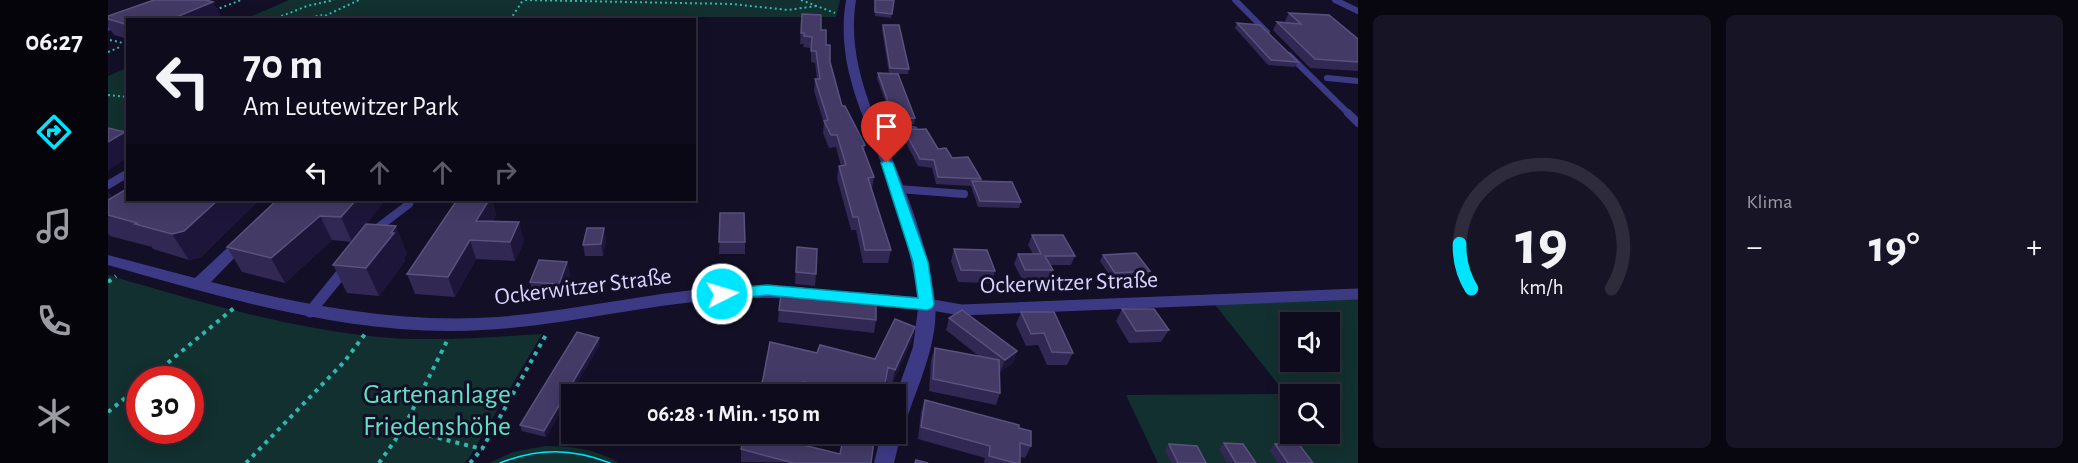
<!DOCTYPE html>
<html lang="de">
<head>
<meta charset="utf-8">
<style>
	:root { --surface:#0e0b1c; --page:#171425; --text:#f1f3f6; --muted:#9b9ba3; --line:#2e2b3b; --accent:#00e5ff }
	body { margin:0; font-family:"Alegreya Sans",sans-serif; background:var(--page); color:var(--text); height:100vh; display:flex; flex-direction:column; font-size:22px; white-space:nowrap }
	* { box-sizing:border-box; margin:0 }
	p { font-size:20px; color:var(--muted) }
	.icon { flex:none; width:33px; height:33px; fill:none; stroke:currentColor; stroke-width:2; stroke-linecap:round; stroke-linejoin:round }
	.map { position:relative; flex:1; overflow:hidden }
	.side { display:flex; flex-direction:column; gap:15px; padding:15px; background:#08060f; width:720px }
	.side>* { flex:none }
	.banner { position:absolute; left:18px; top:18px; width:570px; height:183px; border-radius:0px; box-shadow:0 3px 15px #0003,0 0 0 2px var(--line); background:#0e0b1c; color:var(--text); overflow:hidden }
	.fabs { position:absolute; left:1172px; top:312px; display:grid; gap:12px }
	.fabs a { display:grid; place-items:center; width:60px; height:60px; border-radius:0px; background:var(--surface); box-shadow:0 3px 15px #0003,0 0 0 2px var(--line); font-size:30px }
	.speed { position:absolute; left:18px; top:366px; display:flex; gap:12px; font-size:30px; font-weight:700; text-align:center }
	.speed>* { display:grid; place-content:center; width:78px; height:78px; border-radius:50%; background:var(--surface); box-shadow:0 3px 15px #0003,0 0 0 2px var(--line); line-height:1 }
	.speed .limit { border:9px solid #d22; background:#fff; color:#111 }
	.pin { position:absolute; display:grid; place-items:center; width:51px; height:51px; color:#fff; margin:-62px -26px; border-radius:50% 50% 50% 0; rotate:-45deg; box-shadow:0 0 6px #0007 }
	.pin .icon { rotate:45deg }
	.me { position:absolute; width:66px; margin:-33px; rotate:85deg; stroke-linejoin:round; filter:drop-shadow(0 0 4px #0008) }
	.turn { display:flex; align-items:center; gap:21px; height:126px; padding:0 18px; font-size:27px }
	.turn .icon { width:78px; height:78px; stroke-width:2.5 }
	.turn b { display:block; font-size:42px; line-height:51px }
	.lanes { display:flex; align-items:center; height:57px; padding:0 18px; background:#0003; justify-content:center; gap:30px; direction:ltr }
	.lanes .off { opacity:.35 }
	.big { font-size:45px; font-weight:600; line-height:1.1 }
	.side .widget { flex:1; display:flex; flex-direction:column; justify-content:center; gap:9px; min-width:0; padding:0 21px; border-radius:9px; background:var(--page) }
	.side .dial { align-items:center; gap:0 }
	.dial svg { height:156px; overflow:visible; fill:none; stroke:var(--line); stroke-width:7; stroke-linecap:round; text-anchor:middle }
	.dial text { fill:var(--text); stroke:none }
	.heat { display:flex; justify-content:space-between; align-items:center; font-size:33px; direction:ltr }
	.side .tiles { flex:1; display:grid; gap:15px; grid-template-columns:repeat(2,1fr) }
	.trip { position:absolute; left:453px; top:384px; width:345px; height:60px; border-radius:0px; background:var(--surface); box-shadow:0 3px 15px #0003,0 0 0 2px var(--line); font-weight:600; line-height:60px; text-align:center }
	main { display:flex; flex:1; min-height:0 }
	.menu { display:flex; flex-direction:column; width:108px; justify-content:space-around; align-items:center; background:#06040b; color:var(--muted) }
	.menu .icon { width:42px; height:42px }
	.menu .on { color:var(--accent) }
	.menu b { font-size:27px; color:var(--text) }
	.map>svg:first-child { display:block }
	.green { fill:#12302f; fill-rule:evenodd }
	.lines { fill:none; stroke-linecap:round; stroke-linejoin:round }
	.path-far1 { stroke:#2fb8b0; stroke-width:2; stroke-dasharray:2 3; stroke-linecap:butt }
	.path { stroke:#2fb8b0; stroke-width:4; stroke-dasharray:4 5; stroke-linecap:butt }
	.service-far2 { stroke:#3d3a85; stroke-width:6 }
	.service-far1 { stroke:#3d3a85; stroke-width:8 }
	.service { stroke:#3d3a85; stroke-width:11 }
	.minor { fill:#3d3a85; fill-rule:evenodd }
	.tram { stroke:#00e5ff; stroke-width:1.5 }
	.wall { fill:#312854 }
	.shaded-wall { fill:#1d163a }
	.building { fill:#433a66; stroke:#5a527e; stroke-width:1.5 }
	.route { fill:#00e5ff; stroke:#0095a6; stroke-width:1.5 }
	.labels { text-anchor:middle; stroke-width:6; stroke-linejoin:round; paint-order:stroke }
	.street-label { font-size:24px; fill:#d9d4ff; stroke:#130f26 }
	.near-park-label { font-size:28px; fill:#5fe0c0; stroke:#130f26 }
</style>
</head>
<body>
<main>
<nav class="menu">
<b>06:27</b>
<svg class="icon on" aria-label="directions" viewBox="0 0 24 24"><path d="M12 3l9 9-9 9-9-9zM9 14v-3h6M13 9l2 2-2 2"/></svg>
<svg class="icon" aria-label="music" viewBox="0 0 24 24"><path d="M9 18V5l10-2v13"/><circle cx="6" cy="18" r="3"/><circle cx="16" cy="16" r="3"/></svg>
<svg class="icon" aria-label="phone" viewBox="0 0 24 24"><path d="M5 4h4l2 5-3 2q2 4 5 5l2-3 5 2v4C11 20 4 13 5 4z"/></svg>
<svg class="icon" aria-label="climate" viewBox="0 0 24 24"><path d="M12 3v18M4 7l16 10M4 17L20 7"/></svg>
</nav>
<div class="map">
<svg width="1250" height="463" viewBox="0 0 1250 463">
	<rect width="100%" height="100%" fill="#130f26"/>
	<path class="green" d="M181,0h551l-4,17h-144l-1,3h-448z
		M19,68v70l-19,-3v-59z
		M0,275c88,26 179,53 271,62 54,5 109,0 163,-3l-73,124 -5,5h-356zM32,380h50v50h-50z
		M1250,290v173h-200l-32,-68 160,-1 -78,-98zM1182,322h39v40h-39zM1182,394h39v40h-39z
		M438,446c26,0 50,3 73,17h-130l24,-11z"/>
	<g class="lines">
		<path class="path-far1" d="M417,0l207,4 56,6 28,-4
			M693,0l34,13
			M107,10l26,-10
			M164,20l35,-14 27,-6
			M193,20l21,-5
			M208,20l43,-20
			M402,20l13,-20
			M2,40l18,4
			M0,52l12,-5
			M0,95l20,2"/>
		<path class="path" d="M0,282l8,-6
			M39,380l87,-72
			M0,412l32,-26
			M295,429l79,20
			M138,463l98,-101 21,-28
			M271,463l24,-34 45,-90
			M362,463l12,-14 65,-116"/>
		<path class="service-far2" d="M1127,0l32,32
			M1227,0l23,11
			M1181,55l60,59
			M1219,78l31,3"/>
		<path class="service-far1" d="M1240,113l10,10
			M765,131l41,-1
			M0,185l20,-12
			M790,189l66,5
			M264,232l37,-28"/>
		<path class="service" d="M819,304l34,6 397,-16
			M202,312l35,-43"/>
		<path class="minor" d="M738,0h10c-11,67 24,127 48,187 14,36 27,77 31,115 4,40 -17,82 -29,119l-3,6 -4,2 2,5 -7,29h-20l7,-29h15v-39l17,-48 5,-38 -63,-5 -6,-2 -2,-4 2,-4 6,-2 63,5c-6,-36 -15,-72 -27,-107 -21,-64 -57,-119 -45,-190z
			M20,17l4,3h-4v4l-20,7v-6z
			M137,234l8,5 -3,3 -39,40c94,23 190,42 287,35 73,-6 144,-23 217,-29 29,-2 57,-2 86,-1l6,2 2,4 -2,4 -6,2c-29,-1 -57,-2 -86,1 -88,7 -173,31 -261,31 -118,1 -233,-34 -346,-66v-10l87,23 45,-42z"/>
		<path class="tram" d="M392,463c38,-15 72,-15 110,0"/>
	</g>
	<path class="wall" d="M767,0h19l-3,18 -16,-2z
		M1181,13l69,26v32l-48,-3 -37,-38 4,-8 10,1 -2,-2z
		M694,14l19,16 5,15 16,61 23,39 -1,7 10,25 -2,12 19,61 -3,13h-25l-7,-33h-5l-14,-52 2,-12h2l-5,-19 -7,1 -6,-15 1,-10 -10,-32 1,-12h2l-2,-16 -4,-1v-14l-8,-1 1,-3h-4z
		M0,19l20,6v14l-14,-4 -6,-9z
		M1129,23l61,39 -3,5 -27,-2 -33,-37z
		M775,25l26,44 -1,5h-10l17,44 -1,6h-18l-5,-6 -14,-40 1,-5h11l-7,-43z
		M796,130l48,28 29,21v2l40,21 -2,6 -41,-1 -7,-21 -35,-2 -4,-16 -14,-2 -15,-29z
		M0,191l4,6 16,3h131l-58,57 -12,3 -36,-11 -1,-2 -42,-11 -2,-2z
		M169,200l89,24 41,29 -3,5 1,3 -26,35 -32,-3 -14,-28 19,-23 -20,-2 -47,43 -43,-11 -15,-25z
		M349,200h35l4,15 -3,6 31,20 -9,20 -39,-2 -21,38 -40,-3 -8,-20z
		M612,213l25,29v12h-26z
		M496,228l2,12 -3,16h-18l-2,-11z
		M924,235l43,21 -4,9h-21l3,5 -4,9h-27l-8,-15 4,-10h15l-5,-9z
		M689,247l19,27 -1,12 -20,-2z
		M846,249l41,22 -4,12 -33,-1 -7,-21z
		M995,255l47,16 -4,6 -34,2 -12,-18z
		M459,262l3,12 -8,22 -29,-2 -3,-12z
		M1014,309l47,21 -8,12 -32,1 -13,-22z
		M671,310l97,10 -2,13 -96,-11z
		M913,312l52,41 -6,12h-20l-9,-20 -12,1 -10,-22z
		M841,318l68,33 -4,12 -13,9v21l-4,12 -67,-14 2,-31 4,-12 45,9 -34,-27z
		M807,327l-3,13 -20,44 -6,-3 -3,13h-125l59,-41 58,6z
		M492,344l-54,93 -24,-6 -2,-6z
		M817,400l94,28 12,18 -6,12 -5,-1v6h-36l1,-5 -67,-19 3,-27z
		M682,441l81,22 -130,-1v-13z
		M1116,443l32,20h-29l-8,-14z
		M1061,444l37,19h-35l-6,-13z
		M1167,444l38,19h-35l-9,-13z"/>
	<path class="shaded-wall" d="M105,2l9,16 -3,2h-50z
		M17,132l3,3v23l-20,12v-28z
		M0,191l11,15 -11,8z
		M110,200h41l-58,57 -12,3 -17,-26z
		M248,200h30l-34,42 -11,-25z
		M381,200h3l4,15 -14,25 -6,-19z
		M212,216l12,24 -47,43 -14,-25z
		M411,222l5,19 -9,20 -5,-19z
		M288,226l11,27 -3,5 1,3 -26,35 -13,-28z
		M496,228l2,12 -3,16 -2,-12z
		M362,240l6,19 -21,38 -7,-20z
		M459,262l3,12 -8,22 -3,-12z
		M807,327l-3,13 -20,44 3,-14z
		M491,338l1,6 -54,93 -2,-6z
		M909,351l-4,12 -13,9 5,-12z
		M681,434h3l-6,20 1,-13z"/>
	<path class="building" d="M46,0h52l7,2 -44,18h-41v5l-20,-6v-3z
		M767,0h19l-2,14 -17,-2z
		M1181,13l40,2 29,24v23l-43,-3 -38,-37 24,2z
		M694,14l19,1v15h5v15h4v17l12,44h3l20,39 -3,1 12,31 -6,1 23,72h-26l-7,-33h-5l-14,-51 7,-1 -9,-30h-6l-7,-14 4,-1 -13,-41h5l-4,-28h-5l1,-14 -8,-1v-3h-3z
		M1129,23l23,2 38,37 -27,-2z
		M775,25h16l10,44 -19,-1z
		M770,73l20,1 17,44 -18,1 -5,-6z
		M0,128l17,4 -17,10z
		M818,129l12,20 8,-1 6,10 16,-1 13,22 -43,-2 -4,-17 -14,-1 -16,-29z
		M864,181l40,1 9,20 -41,-1z
		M20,188v12h90l-34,31 -12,3 -37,-10 2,-1 -29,-8v-15z
		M169,200h79l-15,17 -21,-1 -49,42 -44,-11z
		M349,200h32l-13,21 43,1 -9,20 -40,-2 -22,37 -41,-3z
		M612,213h24l1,29h-26z
		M258,224l30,2 -5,7h3l-28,35 -33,-3z
		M479,228h17l-3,16 -18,1z
		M924,235h31l12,21h-30l8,14h-28l-7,-16h23z
		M689,247l20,2 -1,25 -20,-2z
		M846,249l33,1 8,21 -34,-1z
		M1028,253l14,18 -35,2 -12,-18z
		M431,260l28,2 -8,22 -29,-2z
		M674,287l94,9v24l-97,-10z
		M1014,309h32l15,21 -33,1z
		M854,310l55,41 -12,9 -56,-42z
		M913,312h33l19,41 -21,-1 -8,-19 -13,1z
		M787,319l20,8 -20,43 -7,-3 -5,27h-29l-51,-12 -3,12h-42l5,-15 7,-37 47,11 3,-8 55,14z
		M469,332l22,6 -55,93 -24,-6z
		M827,348l64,12 1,33 -67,-14z
		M817,400l94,25v3l12,3v15l-11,-3v20h-5l-26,-7 1,-10 -69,-19z
		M638,434h43l-2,7 53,13 4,-20h31l-4,29h-78l-52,-14z
		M1116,443l19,1 13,19h-20z
		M1190,443l15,20h-25l-13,-19z
		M1061,444l28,2 9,17h-28z
		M808,460l12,3h-13z"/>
	<path class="route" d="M779,160l6,3 35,99 6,42 -2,4 -5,2 -160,-15 -45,5 -6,-2 -2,-4 2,-4 6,-1 45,-4 151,13 -5,-36 -32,-99z"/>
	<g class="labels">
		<g class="street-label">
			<text transform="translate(961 282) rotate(-2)" y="8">Ockerwitzer Straße</text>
			<text transform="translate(475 286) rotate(-7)" y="8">Ockerwitzer Straße</text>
		</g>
		<g class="near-park-label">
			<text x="329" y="403">Gartenanlage<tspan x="329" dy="32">Friedenshöhe</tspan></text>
		</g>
	</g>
</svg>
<div class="fabs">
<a><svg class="icon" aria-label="sound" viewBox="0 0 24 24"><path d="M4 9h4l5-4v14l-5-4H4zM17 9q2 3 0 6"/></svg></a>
<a><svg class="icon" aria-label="search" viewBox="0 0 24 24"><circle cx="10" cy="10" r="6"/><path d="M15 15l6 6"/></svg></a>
</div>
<div class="speed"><div class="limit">30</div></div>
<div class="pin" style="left:779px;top:163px;background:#d93025"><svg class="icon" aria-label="arrive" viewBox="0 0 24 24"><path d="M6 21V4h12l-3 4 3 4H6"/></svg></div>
<svg class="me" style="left:614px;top:294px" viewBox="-20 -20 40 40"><circle r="17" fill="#00e5ff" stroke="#fff" stroke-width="3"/><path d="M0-11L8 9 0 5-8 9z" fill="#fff"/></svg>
<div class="trip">06:28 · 1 Min. · 150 m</div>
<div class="banner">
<div class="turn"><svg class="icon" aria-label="left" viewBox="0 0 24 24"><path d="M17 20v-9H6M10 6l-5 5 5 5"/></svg><div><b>70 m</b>Am Leutewitzer Park</div></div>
<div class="lanes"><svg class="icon" aria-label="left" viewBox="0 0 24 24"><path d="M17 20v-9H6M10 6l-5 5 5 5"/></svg><svg class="icon off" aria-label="ahead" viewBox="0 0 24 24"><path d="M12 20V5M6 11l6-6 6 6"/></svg><svg class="icon off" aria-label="ahead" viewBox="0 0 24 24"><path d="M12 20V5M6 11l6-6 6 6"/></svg><svg class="icon off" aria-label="right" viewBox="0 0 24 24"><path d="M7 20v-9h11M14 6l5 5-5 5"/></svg></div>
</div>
</div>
<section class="side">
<div class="tiles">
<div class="widget dial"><svg viewBox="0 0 100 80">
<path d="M14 69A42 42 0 1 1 86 69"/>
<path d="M14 69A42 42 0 0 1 8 46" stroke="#00e5ff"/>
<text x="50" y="56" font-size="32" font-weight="700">19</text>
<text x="50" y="72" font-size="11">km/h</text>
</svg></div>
<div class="widget"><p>Klima</p>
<div class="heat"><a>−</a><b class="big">19°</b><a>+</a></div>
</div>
</div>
</section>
</main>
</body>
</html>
